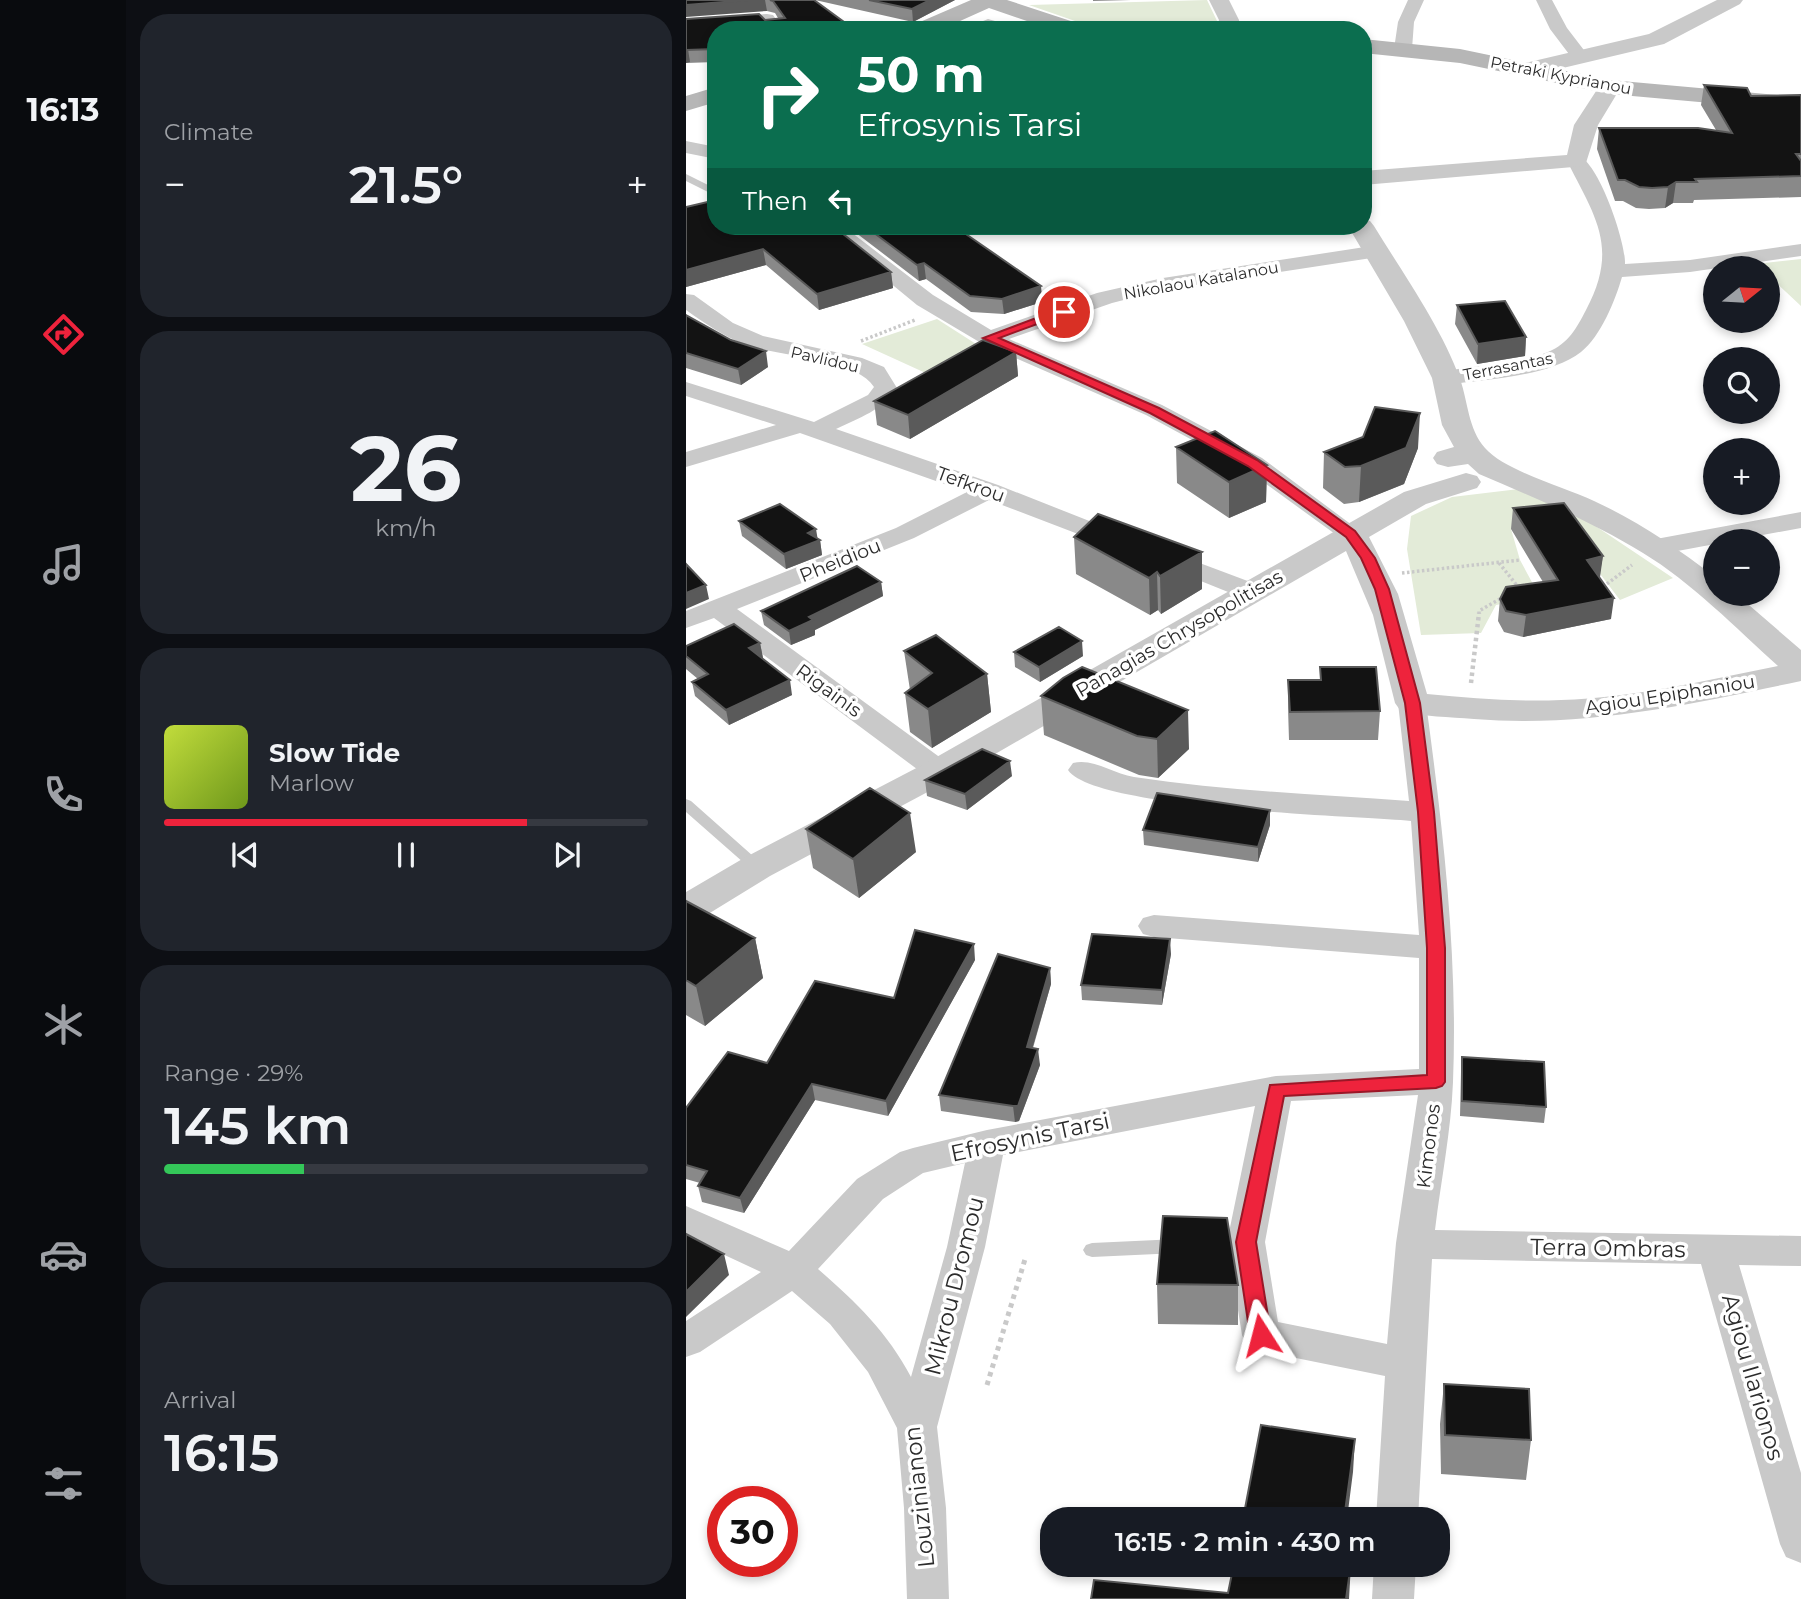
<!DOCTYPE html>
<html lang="en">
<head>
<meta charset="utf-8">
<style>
	:root { --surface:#171b24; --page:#20242c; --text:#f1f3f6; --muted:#9ea1a6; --line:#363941; --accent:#ee233c }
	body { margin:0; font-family:Montserrat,sans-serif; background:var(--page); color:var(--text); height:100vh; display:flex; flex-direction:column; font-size:26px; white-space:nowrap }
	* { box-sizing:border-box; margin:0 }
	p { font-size:23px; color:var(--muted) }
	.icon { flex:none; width:38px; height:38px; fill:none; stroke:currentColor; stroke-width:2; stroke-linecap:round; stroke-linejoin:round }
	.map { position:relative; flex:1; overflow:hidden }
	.sheet { display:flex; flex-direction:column; gap:14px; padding:14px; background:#0d0f14; width:560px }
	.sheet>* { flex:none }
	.top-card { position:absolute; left:21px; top:21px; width:665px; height:214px; border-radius:28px; box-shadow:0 4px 10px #0003; background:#0b6e4f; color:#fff; overflow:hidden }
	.needle { width:46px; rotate:72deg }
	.buttons { position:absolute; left:1017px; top:256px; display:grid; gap:14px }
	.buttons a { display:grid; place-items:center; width:77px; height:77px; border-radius:50%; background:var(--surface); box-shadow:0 4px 10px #0003; font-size:35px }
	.speed { position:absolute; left:21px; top:1486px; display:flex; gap:14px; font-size:35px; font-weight:700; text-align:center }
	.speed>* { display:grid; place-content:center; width:91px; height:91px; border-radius:50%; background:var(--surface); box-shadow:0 4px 10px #0003; line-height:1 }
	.speed .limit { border:10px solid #d22; background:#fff; color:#111 }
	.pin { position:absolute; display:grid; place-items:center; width:60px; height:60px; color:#fff; margin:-30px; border:4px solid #fff; border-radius:50%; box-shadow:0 2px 7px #0007 }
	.me { position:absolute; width:77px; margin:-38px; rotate:351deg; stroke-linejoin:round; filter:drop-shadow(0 0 5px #0008) }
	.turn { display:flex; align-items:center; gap:24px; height:147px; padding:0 35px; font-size:32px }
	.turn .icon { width:91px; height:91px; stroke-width:2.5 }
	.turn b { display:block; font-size:49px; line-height:60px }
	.then { display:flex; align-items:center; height:66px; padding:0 35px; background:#0003; gap:14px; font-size:26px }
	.big { font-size:52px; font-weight:600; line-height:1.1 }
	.sheet .widget { flex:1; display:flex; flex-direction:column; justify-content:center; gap:10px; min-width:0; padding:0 24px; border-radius:28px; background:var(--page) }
	.sheet .dial { align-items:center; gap:0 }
	.dial b { font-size:91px; line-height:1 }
	.song { display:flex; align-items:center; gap:21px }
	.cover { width:84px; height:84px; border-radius:10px; background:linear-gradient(135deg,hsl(70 70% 55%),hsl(80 70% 35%)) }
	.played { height:7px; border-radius:4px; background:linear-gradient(90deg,var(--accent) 75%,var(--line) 75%) }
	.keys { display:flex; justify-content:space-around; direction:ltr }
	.heat { display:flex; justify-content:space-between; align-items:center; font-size:38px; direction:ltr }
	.charge { height:10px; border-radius:5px; background:linear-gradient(90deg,#34c759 29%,var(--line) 0) }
	.trip { position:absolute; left:354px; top:1507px; width:410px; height:70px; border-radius:28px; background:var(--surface); box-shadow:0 4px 10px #0003; font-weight:600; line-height:70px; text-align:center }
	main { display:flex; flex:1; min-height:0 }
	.tab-bar { display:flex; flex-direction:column; width:126px; justify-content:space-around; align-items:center; background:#090b0e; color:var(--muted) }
	.tab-bar .icon { width:49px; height:49px }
	.tab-bar .selected { color:var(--accent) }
	.tab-bar b { font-size:32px; color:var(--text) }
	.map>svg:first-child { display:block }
	.green { fill:#e3ebd8 }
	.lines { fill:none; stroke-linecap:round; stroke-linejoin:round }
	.path-far2 { stroke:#c9c9c9; stroke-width:3.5; stroke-dasharray:2.5 2.5; stroke-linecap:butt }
	.path-far1 { stroke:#c9c9c9; stroke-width:4.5; stroke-dasharray:3.5 3.5; stroke-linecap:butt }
	.path { stroke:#c9c9c9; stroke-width:5; stroke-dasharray:4.5 4.5; stroke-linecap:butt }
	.service { fill:#c9c9c9; fill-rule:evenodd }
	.minor { fill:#c9c9c9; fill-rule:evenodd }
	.tertiary { fill:#c9c9c9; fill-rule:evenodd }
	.secondary { fill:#b6b6b6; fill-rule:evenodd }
	.wall { fill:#898989 }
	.shaded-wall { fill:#5a5a5a }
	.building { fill:#131313; stroke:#5a5a5a; stroke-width:2 }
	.route { fill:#ee233c; stroke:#9b1727; stroke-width:2 }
	.labels { text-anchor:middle; stroke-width:7; stroke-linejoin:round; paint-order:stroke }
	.far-street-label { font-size:16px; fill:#2c2c2c; stroke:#fff }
	.street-label { font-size:19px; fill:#2c2c2c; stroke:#fff }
	.near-street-label { font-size:23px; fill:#2c2c2c; stroke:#fff }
</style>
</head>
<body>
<main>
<nav class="tab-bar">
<b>16:13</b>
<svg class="icon selected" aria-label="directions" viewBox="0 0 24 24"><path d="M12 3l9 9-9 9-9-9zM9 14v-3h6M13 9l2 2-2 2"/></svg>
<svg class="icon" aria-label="music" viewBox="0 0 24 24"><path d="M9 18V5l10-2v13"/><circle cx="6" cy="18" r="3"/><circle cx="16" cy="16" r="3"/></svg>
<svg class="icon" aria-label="phone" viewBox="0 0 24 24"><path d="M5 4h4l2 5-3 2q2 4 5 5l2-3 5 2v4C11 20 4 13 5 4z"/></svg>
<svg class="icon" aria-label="climate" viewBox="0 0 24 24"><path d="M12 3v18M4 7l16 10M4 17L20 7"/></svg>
<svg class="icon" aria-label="car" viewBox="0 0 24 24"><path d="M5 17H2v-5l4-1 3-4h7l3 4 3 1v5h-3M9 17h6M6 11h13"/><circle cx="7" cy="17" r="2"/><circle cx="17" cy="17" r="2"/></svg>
<svg class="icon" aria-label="filters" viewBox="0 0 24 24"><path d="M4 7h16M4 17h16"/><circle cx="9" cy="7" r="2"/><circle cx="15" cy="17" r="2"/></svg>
</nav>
<section class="sheet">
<div class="widget"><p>Climate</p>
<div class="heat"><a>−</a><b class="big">21.5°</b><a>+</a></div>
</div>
<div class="widget dial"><b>26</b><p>km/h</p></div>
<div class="widget">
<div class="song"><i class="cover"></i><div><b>Slow Tide</b><p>Marlow</p></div></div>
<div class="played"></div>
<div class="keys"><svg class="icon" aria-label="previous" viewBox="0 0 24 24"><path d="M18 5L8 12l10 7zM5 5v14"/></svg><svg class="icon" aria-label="pause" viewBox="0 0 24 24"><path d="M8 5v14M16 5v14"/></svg><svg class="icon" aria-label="next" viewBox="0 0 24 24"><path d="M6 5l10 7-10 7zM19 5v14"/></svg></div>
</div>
<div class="widget"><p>Range · 29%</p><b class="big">145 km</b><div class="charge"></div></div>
<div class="widget"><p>Arrival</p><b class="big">16:15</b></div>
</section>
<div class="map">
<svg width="1115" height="1599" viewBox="0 0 1115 1599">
	<rect width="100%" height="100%" fill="#fff"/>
	<path class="green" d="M521,0l11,23 -8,7h-109l-72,-25z
		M1115,259v47l-33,-31v-7h-9l-3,-4z
		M251,319l50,32 -57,24 -68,-31z
		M833,489l66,30 88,59 -53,22 -58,-76 -51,5 9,31 20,37 -44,8 -15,28 -60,2 -14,-86 4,-33 41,-19z"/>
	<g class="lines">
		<path class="path-far2" d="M175,341l54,-21
			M813,563l20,25
			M716,573l118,-13
			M917,587l29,-22
			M793,614v-3l26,-15"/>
		<path class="path-far1" d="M785,683l8,-70"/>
		<path class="path" d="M301,1385l39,-129"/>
		<path class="service" d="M302,19l7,2 -22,9h-12z
			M13,97h6l11,6v6l-17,-8z
			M0,174l30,15v7l-30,-15z
			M0,799l5,2 71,63 2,3 -2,3h-10l-66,-58z
			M492,1239l6,2 3,5 -3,5 -6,2 -86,4 -6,-2 -3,-5 3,-5 6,-2z"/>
		<path class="minor" d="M722,0h16l-10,22 -2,27 -9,5 -9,-5 4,-27z
			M850,0h16l15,28 23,30 -3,4h-12l-25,-33z
			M81,14l6,1 11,15h-17l-5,-6 -76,6v-10z
			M0,141l30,6v12l-30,-6z
			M891,155c21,5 49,87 48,109l65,-4 111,-16v12l-111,16 -68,5c-7,24 -21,59 -41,75 -32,25 -96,27 -135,33l-8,-2 -3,-5 3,-5c36,-9 75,-7 110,-21 21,-9 28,-23 38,-42 33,-62 10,-92 -19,-149z
			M135,226h22l90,69 58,35 106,-37 66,-15 215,-33 7,2 3,4 -3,4 -7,2 -215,33 -51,13 -103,36 153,66 100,53 102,76 -4,5 -9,3 -9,-3 -98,-71 -98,-53 -165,-72 -64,-38z
			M0,294l8,1 39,28 30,13 99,22 22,9 13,21c-14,22 -38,30 -61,41l162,56 132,52 4,5 -4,5 -9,3 -9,-3 -123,-47 -75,38 -177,71 212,155 5,7 -5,7 -10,2 -10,-2 -215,-160 -28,10v-17l210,-83 71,-36 -167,-59 -114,34v-15l90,-27 -90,-29v-14l128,40 54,-27 6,-8c-18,-29 -93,-30 -127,-42 -23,-8 -41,-21 -61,-35z
			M1115,512v16l-71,13h-15v3l-59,11 -9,-3 -4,-5 4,-5 9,-3z
			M479,550l96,36 4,6 -4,6 -9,2 -9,-2 -87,-35 -4,-5 4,-5z
			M726,694l10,3 4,6c17,126 32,252 27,379 -2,50 -12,98 -18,148l366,6v30l-62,-1 62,208v90l-15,-6 -6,-13 -79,-280 -269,-5 -14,260h-42l9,-143 -124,-25 -14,-5 -5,-11 -15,-93 28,-136 -252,49 -18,92 -48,180 9,81 3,91h-42l-3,-91 -7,-80 -29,-56 -38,-48 -38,-33 -92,61 -14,5v-36l75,-49 -75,-35v-31l103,45 68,-72 43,-27 13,-4 74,-18 289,-54 143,-7v-111l-265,-21 -11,-3 -5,-8 5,-8 11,-3 265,20 -8,-114c-56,-5 -317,-12 -343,-51l5,-7c21,-5 40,11 61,14 91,14 183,17 275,24l-11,-98 4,-6zM732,1095l-22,148 -9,101 -109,-22 -13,-80 26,-141zM279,1163l-18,84 -36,130c-23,-44 -56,-76 -93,-108l65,-70 40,-26z
			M688,1564h42l-2,35h-42z"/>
		<path class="tertiary" d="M523,0h20l10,20v10h-22l2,-10z
			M1031,0h26l-3,4 -76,40 -135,32 -8,-2 -3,-5 3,-5 128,-30z
			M924,80l8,2 3,5 -23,38 -13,41 -222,19v-14l204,-16 7,-30 28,-43z
			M677,219l7,2 4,5c28,46 68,102 86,153 8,22 8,50 25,69 20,23 79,39 109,53 44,20 83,47 121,76v16h20l66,57v31c-109,23 -215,47 -327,38 -25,-2 -50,-2 -74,-9l-5,-7 -22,-88 -27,-64 -394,228 -182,97 -70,43 -14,4v-31l58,-34 182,-95 478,-271 62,-19 11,3 4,6 -4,6 -51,16 -57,33 29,57 29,100c45,4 89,8 134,6 73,-2 145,-20 217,-34 -42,-38 -87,-84 -135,-113 -52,-32 -108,-55 -164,-79l-11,-10 -20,3 -11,-3 -4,-6 4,-6 17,-5 -12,-22 -10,-47 -28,-57 -56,-95h15z"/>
		<path class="secondary" d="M285,0h36l76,25 3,5h-33l-64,-22 -49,22h-30l3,-5z
			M677,39l97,10 150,31 191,17v14l-191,-17 -150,-31 -97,-10z
			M30,87v15l-30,9v-15z"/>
	</g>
	<path class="wall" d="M0,0h128l41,30h-139v32l-30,1v-44l79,1 13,-2 -3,-5 -8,-2z
		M129,0h140l-42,22z
		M407,0h38l-38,1z
		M1018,85l47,11 50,-1v102l-107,3 -1,3h-20l-8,5 -16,1 -13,-1 -13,-7h-8l-18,-52 2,-21 117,2 -15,-25z
		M0,207l205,65 2,16 -74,22 -53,-45 -80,22z
		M161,226h101l93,60 1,16 -38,12 -33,-2 -45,-33 -7,2z
		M771,305l69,32 -1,19 -48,8 -22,-40z
		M0,315l82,52 -27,18 -55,-17z
		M330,352l2,24 -108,63 -33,-14 -3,-24z
		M490,447l91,18 -1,37 -37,16 -52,-35z
		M732,448l-14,36 -45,18 -15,2 -21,-16 1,-36z
		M827,508l90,48 -4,21 12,42 -88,18 -19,-5 -6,-11 2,-22 43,-17 -32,-53z
		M53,521l78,18 3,1 2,15 -36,14 -44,-33z
		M388,537l128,52 -41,25 -3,-4 -8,5 -74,-41z
		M195,582l2,14 -68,34v5l-24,10 -27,-20 -3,-14z
		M74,643l3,15h-1l30,37 -63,30 -34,-29 -3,-14 6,-3 -12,-10v-23z
		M218,651l83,23 4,38 -59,36 -22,-16 -5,-39 5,-3z
		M328,652l69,4 -43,26 -25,-15z
		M634,667l60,44 -2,29h-89l-1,-32v-28h32z
		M355,696l148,53 -31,29 -19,-3 -95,-40z
		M326,776l-45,34 -40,-14 -2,-16z
		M584,825l-12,37 -114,-17 -1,-15z
		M120,829l110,23 -57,46 -46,-30z
		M0,901l69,37 8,40 -58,48 -19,-11z
		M485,954l-9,51 -80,-5 -1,-15z
		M289,960l-87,156 -73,-16 -71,113 -42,-11 -4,-16 2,-3 -14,-4v-71l81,-45 127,-65z
		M364,968l1,16 -18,64 7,17 -21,56 -4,1 -74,-11 -2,-16z
		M776,1057l84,50 -2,16 -84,-7 1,-44z
		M471,1284l81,1v40l-80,-1z
		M758,1384l87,56 -5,40 -85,-6 -1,-50z"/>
	<path class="shaded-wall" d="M63,0h16l2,11 -81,6v-12z
		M244,0h25l-42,22 -1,-13z
		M2,49l2,13 -4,1v-13z
		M990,182l-3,21 -8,5 3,-21z
		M77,249l3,16 -80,22v-17z
		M238,263l2,16 -7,2 -2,-16z
		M205,272l2,16 -74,22 -2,-16z
		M355,286l1,16 -38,12 -2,-15z
		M840,337l-1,19 -48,8 1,-20z
		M80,351l2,16 -27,18 -3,-16z
		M330,352l2,24 -108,63 -2,-24z
		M734,413l-2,35 -14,36 -45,18 2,-36z
		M581,465l-1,37 -37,16v-36z
		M130,529l2,12 2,-1 2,15 -36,14 -2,-15 24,-21z
		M516,552v37l-41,25 -1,-38z
		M917,556l-3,21 -16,4 3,-21z
		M471,572l1,38 -8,5 -1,-37z
		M195,582l2,14 -68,34v5l-24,10 -2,-14 20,-14z
		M20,585l3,14 -23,10v-16z
		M928,598l-3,21 -88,18 3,-22z
		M396,641l1,15 -43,26 -1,-15z
		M74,643l3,15 -11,5 -3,-15z
		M301,674l4,38 -59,36 -4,-39z
		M104,680l2,15 -63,30 -3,-15z
		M502,710l1,39 -31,29 -1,-39z
		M324,761l2,15 -45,34 -2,-16z
		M584,810v15l-12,37v-15z
		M224,813l6,39 -57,46 -6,-39z
		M69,938l8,40 -58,48 -9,-40z
		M484,939l1,15 -9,51v-15z
		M288,944l1,16 -87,156 -2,-15z
		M364,968l1,16 -23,79 -1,-16z
		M352,1049l2,16 -21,56 -4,1 -2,-16z
		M126,1084l3,16 -71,113 -4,-15z
		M38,1254l5,21 -43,42v-25z
		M669,1439l-2,33 -6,47h-3z
		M665,1564l-2,35h-3z"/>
	<path class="building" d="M0,0h63l-63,5z
		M84,0h44l41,30h-139v19l-30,1v-31l73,-5 6,6 20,-2 -12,-17z
		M183,0h61l-18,9z
		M1018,85l43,3 4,8 50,-1v59h-5l5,7v15l-106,3 2,3h-21l-8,5 -16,1 -13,-1 -14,-7h-7l-19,-52h99l34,5z
		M30,200v26h117l58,46 -74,22 -54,-45 -77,21v-63z
		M179,226h83l8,5 4,-1 81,56 -39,13 -32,-3 -46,-33 -7,2z
		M819,301l21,36 -48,7 -21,-39z
		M0,315l45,25 35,11 -28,18 -52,-16z
		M297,340l33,12 -108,63 -34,-14z
		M689,407l45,6 -14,35 -45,18 -16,1 -21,-15 39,-15z
		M529,431l52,34 -38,17 -53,-35z
		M878,503l39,53 -16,4 27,38 -88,17 -20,-4 -6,-12 6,-12 52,-7 -45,-72z
		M94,504l36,25 -8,4 12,7 -36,14 -45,-33z
		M412,514l104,38 -42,24 -3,-4 -8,6 -75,-41z
		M0,564l20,21 -20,8z
		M171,566l24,16 -72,35 4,3 -24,11 -28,-20z
		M48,624l26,19 -11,5 41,32 -64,30 -34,-28 16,-8 -22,-18v-10z
		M373,627l23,14 -43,26 -25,-15z
		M250,635l51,39 -59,35 -23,-16 27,-20 -28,-22z
		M396,667l106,43 -31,29 -20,-3 -96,-40 22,-18z
		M634,667h56l4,44 -90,1 -2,-32h33z
		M296,749l28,12 -45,33 -40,-14z
		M184,788l40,25 -57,46 -47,-30z
		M471,793l113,17 -12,37 -115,-17z
		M0,901l69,37 -59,48 -10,-6z
		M229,930l59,14 -88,157 -74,-17 -72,114 -42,-12 9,-15 -21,-6v-57l42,-56 39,11 48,-82 79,17z
		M406,934l78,5 -8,51 -81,-5z
		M312,954l52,14 -23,79 11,2 -20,57h-5l-74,-11z
		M776,1057l82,5 2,45 -84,-6z
		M477,1216l64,2 11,67 -81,-1z
		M0,1234l38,20 -38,38z
		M758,1384l85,5 2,51 -86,-5z
		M575,1425l94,14 -11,80h-101z
		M548,1564h117l-5,35h-255l3,-19 134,13z"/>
	<path class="route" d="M374,309l10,3 -71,26 160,70 98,52 98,71 20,27 14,31 31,114 14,109 11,136v134l-3,4 -6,2 -152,8 -28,146 15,93 -3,6 -7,3 -8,-3 -3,-6 -14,-93 34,-157 157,-10v-127l-9,-136 -13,-109 -30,-114 -14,-31 -15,-21 -98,-71 -98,-53 -167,-75z"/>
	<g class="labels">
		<g class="far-street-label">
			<text transform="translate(875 75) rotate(11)" y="6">Petraki Kyprianou</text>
			<text transform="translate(515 280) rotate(-10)" y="6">Nikolaou Katalanou</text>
			<text transform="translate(139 359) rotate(13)" y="6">Pavlidou</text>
			<text transform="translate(822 366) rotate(-11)" y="6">Terrasantas</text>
		</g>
		<g class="street-label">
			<text transform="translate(285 484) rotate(20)" y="7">Tefkrou</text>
			<text transform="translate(154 560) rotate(-22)" y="7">Pheidiou</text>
			<text transform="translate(493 633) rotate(-30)" y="7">Panagias Chrysopolitisas</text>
			<text transform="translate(143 690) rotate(36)" y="7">Rigainis</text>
			<text transform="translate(984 694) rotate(-9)" y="7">Agiou Epiphaniou</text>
			<text transform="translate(742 1146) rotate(-83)" y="7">Kimonos</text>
		</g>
		<g class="near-street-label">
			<text transform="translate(344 1137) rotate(-12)" y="8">Efrosynis Tarsi</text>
			<text transform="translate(922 1248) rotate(1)" y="8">Terra Ombras</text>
			<text transform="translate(268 1286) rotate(-76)" y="8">Mikrou Dromou</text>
			<text transform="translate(1067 1377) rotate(74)" y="8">Agiou Ilarionos</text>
			<text transform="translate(233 1497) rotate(-96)" y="8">Louzinianon</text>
		</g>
	</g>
</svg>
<div class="buttons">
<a><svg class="needle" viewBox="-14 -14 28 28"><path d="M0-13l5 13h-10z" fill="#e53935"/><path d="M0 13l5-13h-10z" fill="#9ea1a6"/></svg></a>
<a><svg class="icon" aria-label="search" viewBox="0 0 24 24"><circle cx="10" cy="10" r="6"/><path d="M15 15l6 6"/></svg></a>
<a>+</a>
<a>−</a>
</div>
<div class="speed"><div class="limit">30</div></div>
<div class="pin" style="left:378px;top:312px;background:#d93025"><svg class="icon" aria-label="arrive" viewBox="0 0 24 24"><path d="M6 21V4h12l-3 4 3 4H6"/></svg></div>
<svg class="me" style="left:575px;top:1335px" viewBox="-20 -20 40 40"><path d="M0-17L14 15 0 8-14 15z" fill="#ee233c" stroke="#fff" stroke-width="4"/></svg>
<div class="trip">16:15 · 2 min · 430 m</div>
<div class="top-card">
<div class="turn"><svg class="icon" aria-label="right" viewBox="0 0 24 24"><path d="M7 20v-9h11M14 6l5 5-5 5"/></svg><div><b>50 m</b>Efrosynis Tarsi</div></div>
<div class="then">Then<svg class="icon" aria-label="left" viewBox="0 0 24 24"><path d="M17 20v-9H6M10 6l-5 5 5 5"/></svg></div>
</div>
</div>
</main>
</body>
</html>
